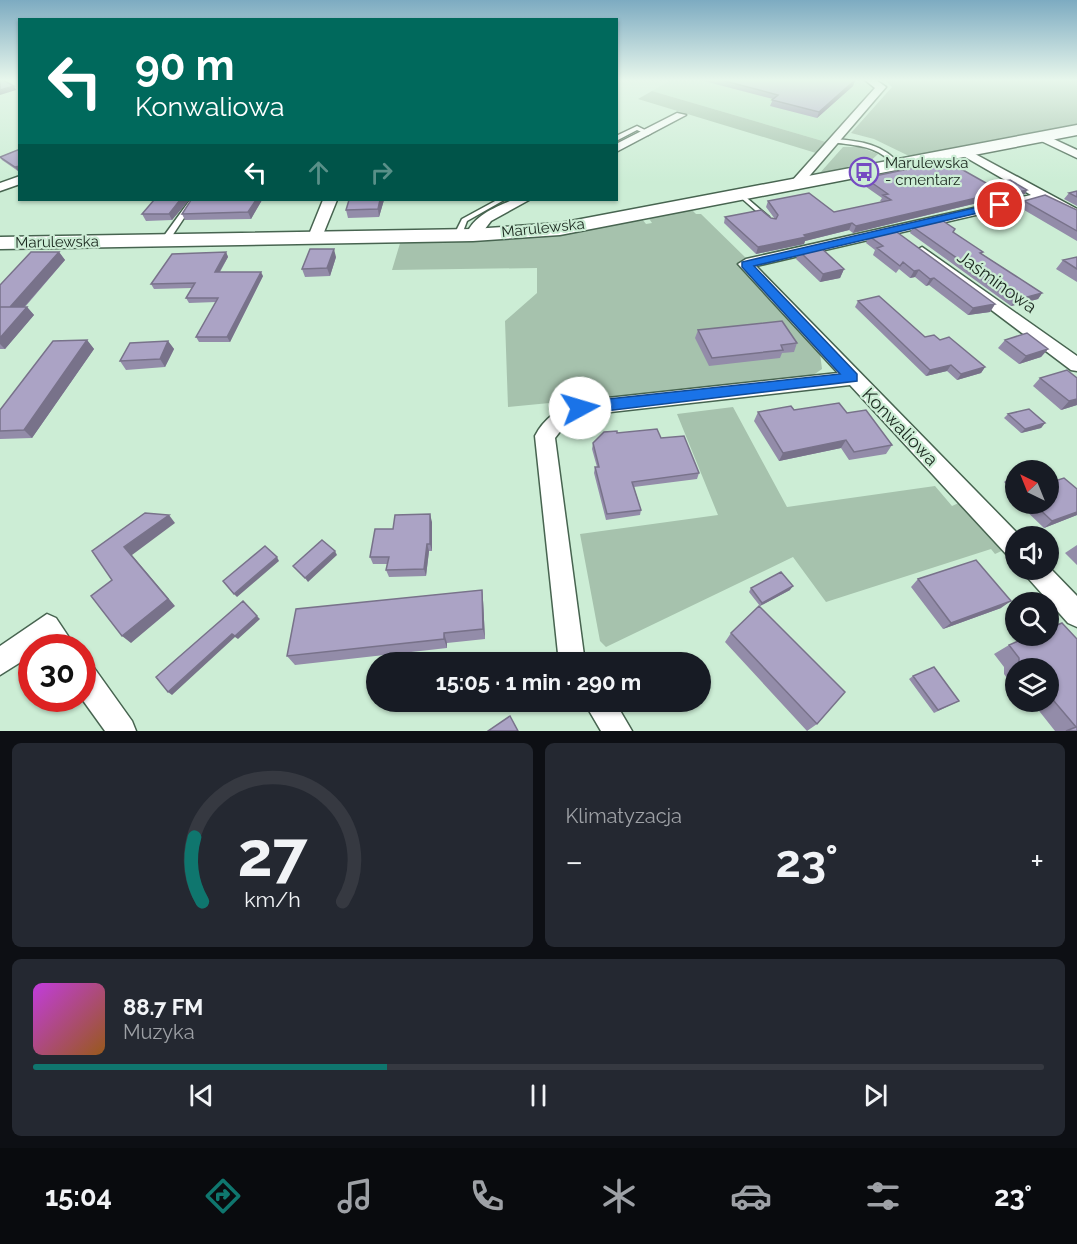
<!DOCTYPE html>
<html lang="pl">
<head>
<meta charset="utf-8">
<style>
	:root { --surface:#171b24; --page:#242831; --text:#f1f3f6; --muted:#9ea1a6; --line:#363941; --accent:#0f766e }
	body { margin:0; font-family:Raleway,sans-serif; background:var(--page); color:var(--text); height:100vh; display:flex; flex-direction:column; font-size:22px; white-space:nowrap }
	* { box-sizing:border-box; margin:0 }
	p { font-size:20px; color:var(--muted) }
	.icon { flex:none; width:33px; height:33px; fill:none; stroke:currentColor; stroke-width:2; stroke-linecap:round; stroke-linejoin:round }
	.map { position:relative; height:731px; overflow:hidden }
	.panel { display:flex; flex-direction:column; gap:12px; padding:12px; background:#0d0f14; flex:1 }
	.panel>* { flex:none }
	.banner { position:absolute; left:18px; top:18px; width:600px; height:183px; border-radius:0px; box-shadow:0 2px 4px #0004; background:#00695c; color:#fff; overflow:hidden }
	.needle { width:39px; rotate:317deg }
	.tools { position:absolute; left:1005px; top:460px; display:grid; gap:12px }
	.tools a { display:grid; place-items:center; width:54px; height:54px; border-radius:50%; background:var(--surface); box-shadow:0 2px 4px #0004; font-size:30px }
	.speed { position:absolute; left:18px; top:634px; display:flex; gap:12px; font-size:30px; font-weight:700; text-align:center }
	.speed>* { display:grid; place-content:center; width:78px; height:78px; border-radius:50%; background:var(--surface); box-shadow:0 2px 4px #0004; line-height:1 }
	.speed .limit { border:9px solid #d22; background:#fff; color:#111 }
	.pin { position:absolute; display:grid; place-items:center; width:51px; height:51px; color:#fff; margin:-26px; border:3px solid #fff; border-radius:50%; box-shadow:0 2px 6px #0007 }
	.me { position:absolute; width:66px; margin:-33px; rotate:84deg; stroke-linejoin:round; filter:drop-shadow(0 0 4px #0008) }
	.turn { display:flex; align-items:center; gap:21px; height:126px; padding:0 18px; font-size:27px }
	.turn .icon { width:78px; height:78px; stroke-width:2.5 }
	.turn b { display:block; font-size:42px; line-height:51px }
	.lanes { display:flex; align-items:center; height:57px; padding:0 18px; background:#0003; justify-content:center; gap:30px; direction:ltr }
	.lanes .off { opacity:.35 }
	.big { font-size:45px; font-weight:700; line-height:1.1 }
	.panel .tile { flex:1; display:flex; flex-direction:column; justify-content:center; gap:9px; min-width:0; padding:0 21px; border-radius:9px; background:var(--page) }
	.panel .dial { align-items:center; gap:0 }
	.dial svg { height:156px; overflow:visible; fill:none; stroke:var(--line); stroke-width:7; stroke-linecap:round; text-anchor:middle }
	.dial text { fill:var(--text); stroke:none }
	.song { display:flex; align-items:center; gap:18px }
	.cover { width:72px; height:72px; border-radius:9px; background:linear-gradient(135deg,hsl(290 70% 55%),hsl(30 70% 35%)) }
	.played { height:6px; border-radius:3px; background:linear-gradient(90deg,var(--accent) 35%,var(--line) 35%) }
	.keys { display:flex; justify-content:space-around; direction:ltr }
	.heat { display:flex; justify-content:space-between; align-items:center; font-size:33px; direction:ltr }
	.panel .tiles { flex:1; display:grid; gap:12px; grid-template-columns:1fr 1fr }
	.tile:last-child { grid-column:span 2 }
	.trip { position:absolute; left:366px; top:652px; width:345px; height:60px; border-radius:30px; background:var(--surface); box-shadow:0 2px 4px #0004; font-weight:700; line-height:60px; text-align:center }
	.tab-bar { display:flex; height:96px; justify-content:space-around; align-items:center; background:#090b0e; color:var(--muted) }
	.tab-bar .icon { width:42px; height:42px }
	.tab-bar .current { color:var(--accent) }
	.tab-bar b { font-size:27px; color:var(--text) }
	.map>svg:first-child { display:block }
	.built { fill:#bbe3c6 }
	.green { fill:#a6c2ad }
	.lines { fill:none; stroke-linecap:round; stroke-linejoin:round }
	.lane-casing { stroke:#476450; stroke-width:3 }
	.street-casing { stroke:#476450; stroke-width:3 }
	.secondary-casing { stroke:#476450; stroke-width:3 }
	.lane { fill:#fff; fill-rule:evenodd }
	.street { fill:#fff; fill-rule:evenodd }
	.secondary { fill:#fff; fill-rule:evenodd }
	.wall { fill:#938ca9 }
	.shaded-wall { fill:#78728a }
	.building { fill:#aba3c5; stroke:#78728a; stroke-width:1.5 }
	.route { fill:#1a73e8; stroke:#114b97; stroke-width:1.5 }
	.labels { text-anchor:middle; stroke-width:4.5; stroke-linejoin:round; paint-order:stroke }
	.far-poi-label { font-size:15px; fill:#1a271e; stroke:#ccedd5; text-anchor:start }
	.far-street-label { font-size:15px; fill:#1a271e; stroke:#ccedd5 }
	.street-label { font-size:18px; fill:#1a271e; stroke:#ccedd5 }
</style>
</head>
<body>
<div class="map">
<svg width="1077" height="731" viewBox="0 0 1077 731">
	<rect width="100%" height="100%" fill="#ccedd5"/>
	<path class="built" d="M671,80h175l28,6 -48,56 -174,-51z"/>
	<path class="green" d="M881,80h196v44l-168,32 -35,-17 -23,-6 41,-46 -6,-6z
		M652,91l174,51 -10,11 -178,-54z
		M843,147h17l18,7 -12,11 -18,1 2,2 -31,6z
		M691,209l5,5h5l47,46 -10,3 82,90 2,16 -13,9 -301,29 -3,-86 32,-28v-25l-145,2 9,-30 154,-5 87,-16 4,5 6,-1 -4,-6z
		M733,407l54,100 148,-21 17,20 9,-4 47,46 -13,6 -4,-5 -165,53 -33,-45 -187,90 -6,-6 -20,-107 138,-19 -41,-101z"/>
	<g class="lines">
		<g class="lane-casing">
			<path id="lane" d="M637,126l14,7 -3,2 -11,-5 -21,11v-5z
				M834,139c26,2 50,5 67,27l-5,1c-18,-22 -38,-21 -64,-25l-1,-1z
				M741,193l28,24v2h-4l-26,-23v-2z
				M190,200h6l-28,42h-6l-1,-2z
				M497,200h7l-37,21 -6,16h-6l-1,-2 8,-16z"/>
		</g>
		<g class="street-casing">
			<path id="street" d="M865,80h11l10,7 -87,101h-8v-6l84,-94z
				M677,113l9,2 -70,37v-8z
				M1037,135h8l32,15v8l-40,-19z
				M964,148l113,61v10l-36,-19 -285,66 265,271h-5v22l-8,-3 -158,-171 -266,30 -19,10 -10,13 30,225h-26l-24,-227c9,-18 26,-29 45,-35l258,-28 -100,-109 8,-5 285,-64 -71,-41 -2,-2z
				M20,176v8l-20,7v-8z
				M323,200h14l-15,37 -7,4 -5,-1 -2,-3z
				M512,200h17l-38,21 -13,17h-10l-2,-3c8,-20 28,-27 46,-35z
				M922,247l155,109v15l-6,-1 -154,-116 -2,-3z
				M1048,566l29,30v31l-9,-4 -40,-45 -4,-8h24z
				M47,614l9,4 20,30h-29l-3,-3 -12,3v7l-32,20v-29z
				M82,662l10,3 40,56 4,10h-31l-23,-32z
				M584,702h31l17,29h-31z"/>
		</g>
		<g class="secondary-casing">
			<path id="secondary" d="M1077,125v10l-517,100 -87,6 -473,8v-12l473,-8 87,-6z"/>
		</g>
		<use href="#lane" class="lane"/>
		<use href="#street" class="street"/>
		<use href="#secondary" class="secondary"/>
	</g>
	<path class="wall" d="M700,80h155l-2,6 -36,32 -47,-12 3,-7z
		M20,149v22h-2l-16,-11 -2,-3z
		M865,178l123,6 39,6 -2,4 -21,5 -5,-3 -1,2 -145,35 -4,-3 -44,11 -1,3 -48,10 -32,-31 1,-6 50,2 -9,-12 2,-6 66,11 48,-10 -2,-1 2,-3 -20,-14z
		M1077,191v15l-13,-7 5,-6z
		M189,200l-17,20 -26,1 -4,-7z
		M191,200h71l-11,19 -66,1 -3,-6z
		M349,200h35l-5,17 -31,1 -2,-8z
		M1024,201l53,9v31l-58,-34z
		M913,227l40,5 29,22 60,39 -4,6 -27,7 -101,-73z
		M869,236l126,68 -5,8 -22,3 -39,-30 -3,1 -11,-9 -5,1 -11,-9 -3,4 -23,-18 2,-5 -9,-7z
		M799,251l45,18 -4,9 -20,4 -24,-23z
		M59,252l6,8 -40,47h2l7,8 -29,34h-5v-64z
		M226,252l2,5 -8,15 43,4 -33,66h-31l-3,-5 20,-35 -27,1 -3,-5 6,-10 -38,1 -3,-5z
		M336,257l-6,19 -25,1 -3,-8z
		M1077,257v25l-21,-13 7,-9z
		M858,301l67,36 15,3 45,27 -4,6 -24,7 -10,-9 -21,5 -71,-69z
		M698,330l99,13 -3,9 -12,1 -2,5 -71,8 -14,-28z
		M87,340l7,9 -62,89 -32,1v-29z
		M1005,340l43,9 -7,8 -22,7 -21,-16z
		M168,341l6,8 -9,18 -39,3 -6,-9z
		M1040,378h37v27l-16,5 -28,-24z
		M794,410l53,3 45,32 -6,9 -37,6 -8,-12 -62,13 -25,-40 4,-9z
		M1008,414l37,9 -4,5 -20,5 -17,-15z
		M617,433l44,5 38,35 -2,6 -63,8 7,23 -1,5 -34,5 -12,-47 1,-6h2l-5,-18 1,-6z
		M1016,474v20l-12,-12 7,-6z
		M1055,481l22,8v26l-33,13 -25,-24h29z
		M432,522v29h-3l-3,25 -37,1 -3,-7 1,-6h-14l-3,-7 23,-28z
		M1077,545v20l-12,-12z
		M918,579l83,29 -58,21 -32,-42z
		M751,588l39,2 -30,16 -11,-14z
		M482,590l1,10 2,39 -38,4v5l-152,17 -8,-9z
		M731,633l86,91 -10,7 -82,-89z
		M1048,636l29,95h-22l-23,-29h16v-33h-32v15l-6,-2 -6,-8v-7l-10,-13 15,-9z
		M913,676l46,25 -25,12 -25,-34z"/>
	<path class="shaded-wall" d="M855,80l-2,6 -36,32 2,-6z
		M14,86l2,4 -16,5v-5z
		M20,166v5h-2l-3,-4z
		M1027,190l-2,4 -21,5 3,-4z
		M1002,192l-4,6 -145,35 3,-7z
		M180,200h9l-17,20 -3,-6z
		M256,200h6l-11,19 -3,-7z
		M380,200h4l-5,17 -1,-8z
		M852,223l-3,7 -44,11 -1,3 -48,10 2,-7z
		M334,249l2,8 -6,19 -3,-8z
		M59,252l6,8 -48,55 -7,-8z
		M226,252l2,5 -11,19 -2,-4z
		M844,269l-4,9 -20,4 3,-8z
		M919,270l-4,7 -5,1 4,-7z
		M261,272l2,4 -33,66 -3,-5z
		M934,278l-5,7 -3,1 4,-7z
		M1042,293l-4,6 -27,7 5,-6z
		M995,304l-5,8 -22,3 5,-7z
		M27,307l7,8 -29,34 -5,-5v-6z
		M87,340l7,9 -62,89 -8,-8z
		M168,341l6,8 -9,18 -5,-8z
		M1048,349l-7,8 -22,7 7,-8z
		M951,365l-4,6 -21,5 4,-6z
		M985,367l-4,6 -24,7 4,-6z
		M1077,399v6l-16,5 8,-9z
		M1045,423l-4,5 -20,5 4,-4z
		M846,440l-5,8 -62,13 4,-8z
		M1077,512v3l-33,13 8,-7z
		M430,514l2,8v29l-2,-7z
		M169,515l6,8 -43,32 43,51 -44,37 -9,-7 2,-89z
		M427,544l2,7 -3,25 -2,-7z
		M335,551l2,4 -29,27 -3,-4z
		M277,557l2,4 -42,36 -3,-3z
		M793,586l-3,4 -30,16 2,-3z
		M482,590l1,10 2,39 -2,-10z
		M1011,601l-10,7 -58,21 8,-6z
		M257,616l3,3 -22,20 -3,-2 -63,58 -4,-3 64,-58z
		M444,633l3,10v5l-3,-9z"/>
	<path class="building" d="M0,80h3l11,6 -14,4z
		M721,80h134l-36,32 -47,-12 6,-5z
		M20,149v17l-5,1 -15,-10z
		M947,161l55,31 -146,34 -4,-3 -48,12 2,2 -48,10 -33,-30 36,-7 10,8 5,1 2,-4 -10,-14 41,-8 25,19 57,-12 -8,-5 5,-1 -23,-16z
		M1010,180l17,10 -20,5 -19,-11z
		M1077,191v6l-8,-4z
		M1045,195l32,15v21l-53,-30z
		M154,200h26l-11,14h-27z
		M191,200h65l-8,12 -66,2z
		M349,200h31l-2,9 -32,1z
		M943,221l12,8 -2,3 30,20 -3,1 62,40 -26,7 -103,-73z
		M894,230l101,74 -22,4 -39,-30 -4,1 -11,-9 -5,1 -11,-9 -3,4 -23,-18 6,-2 -14,-10z
		M819,246l25,23 -21,5 -24,-23z
		M310,249h24l-7,19 -25,1z
		M31,252h28l-49,55h-10v-22z
		M226,252l-11,20h46l-34,65h-31l22,-39h-32l9,-15 -44,1 21,-30z
		M1077,257v12l-14,-9z
		M879,296l46,41 9,-2 6,5 9,-3 36,30 -24,7 -10,-9 -21,5 -72,-69z
		M0,307h27l-27,31z
		M782,321l15,22 -16,2 2,5 -71,8 -14,-28z
		M1027,333l21,16 -22,7 -21,-16z
		M87,340l-63,90 -24,1v-21l53,-69z
		M168,341l-8,18 -40,2 10,-18z
		M1067,370l10,8v21l-8,2 -29,-23z
		M839,403l8,10 19,-3 26,35 -38,7 -8,-12 -63,13 -25,-41 33,-6 3,4z
		M1029,409l16,14 -20,6 -17,-15z
		M657,429l4,9 23,-2 15,37 -67,9 9,28 -34,4 -12,-47h4l-6,-24 11,-11 13,-1v2z
		M1038,466l6,5h-21z
		M1016,474v6l-5,-4z
		M1048,475l7,6 9,-3 13,11v23l-25,9 -18,-17h14z
		M145,513l24,2 -45,32 44,52 -46,37 -31,-40 21,-16 -20,-29z
		M430,514v30h-3l-3,25 -38,1 3,-13h-19l5,-28h18l2,-14z
		M322,540l13,11 -30,27 -12,-12z
		M265,546l12,11 -43,37 -11,-13z
		M976,560l35,41 -60,22 -33,-44z
		M781,572l12,14 -31,17 -11,-15z
		M482,590l1,39 -39,4v6l-157,17 9,-47z
		M243,601l14,15 -22,20 -3,-2 -64,58 -12,-15z
		M759,606l86,86 -28,32 -86,-91z
		M1062,623l15,16v92h-11l10,-4 -28,-33v-25h-25l-4,-4v-7l-10,-13 21,-9h18v-7z
		M934,667l25,34 -21,9 -25,-34z
		M510,716l8,15h-30z"/>
	<linearGradient id="sky" x2="0" y2="1"><stop stop-color="#7dabc1"/><stop offset="0.44" stop-color="#e8f7ec"/><stop offset="1" stop-color="#e8f7ec" stop-opacity="0"/></linearGradient>
	<rect width="1077" height="182" fill="url(#sky)"/>
	<path class="route" d="M1000,202l5,3 -2,2 -249,59 103,108v7l-277,33 -8,-6 8,-6 260,-28 -98,-107v-5z"/>
	<defs>
		<g id="bus-ring" transform="scale(1.5)"><circle r="9.5" fill="#ccedd5" stroke="#754ac2" stroke-width="1.5"/><path d="M-5-6H5V4H4V6H2V4H-2V6H-4V4H-5ZM-3.5-4V0h7V-4ZM-3.5 1.2v1.5H-2V1.2ZM2 1.2v1.5H3.5V1.2Z" fill="#754ac2"/></g>
	</defs>
	<g fill-rule="evenodd">
		<use href="#bus-ring" x="864" y="172"/>
	</g>
	<g class="labels">
		<g class="far-poi-label">
			<text x="885" y="168">Marulewska<tspan x="885" dy="17">- cmentarz</tspan></text>
		</g>
		<g class="far-street-label">
			<text transform="translate(543 228) rotate(-6)" y="5">Marulewska</text>
			<text transform="translate(57 242) rotate(-1)" y="5">Marulewska</text>
		</g>
		<g class="street-label">
			<text transform="translate(997 282) rotate(36)" y="6">Jaśminowa</text>
			<text transform="translate(900 427) rotate(46)" y="6">Konwaliowa</text>
		</g>
	</g>
</svg>
<div class="tools">
<a><svg class="needle" viewBox="-14 -14 28 28"><path d="M0-13l5 13h-10z" fill="#e53935"/><path d="M0 13l5-13h-10z" fill="#9ea1a6"/></svg></a>
<a><svg class="icon" aria-label="sound" viewBox="0 0 24 24"><path d="M4 9h4l5-4v14l-5-4H4zM17 9q2 3 0 6"/></svg></a>
<a><svg class="icon" aria-label="search" viewBox="0 0 24 24"><circle cx="10" cy="10" r="6"/><path d="M15 15l6 6"/></svg></a>
<a><svg class="icon" aria-label="layers" viewBox="0 0 24 24"><path d="M12 4l9 5-9 5-9-5zM3 14l9 5 9-5"/></svg></a>
</div>
<div class="speed"><div class="limit">30</div></div>
<div class="pin" style="left:1000px;top:205px;background:#d93025"><svg class="icon" aria-label="arrive" viewBox="0 0 24 24"><path d="M6 21V4h12l-3 4 3 4H6"/></svg></div>
<svg class="me" style="left:580px;top:408px" viewBox="-20 -20 40 40"><circle r="19" fill="#fff"/><path d="M0-13L10 11 0 6-10 11z" fill="#1a73e8"/></svg>
<div class="trip">15:05 · 1 min · 290 m</div>
<div class="banner">
<div class="turn"><svg class="icon" aria-label="left" viewBox="0 0 24 24"><path d="M17 20v-9H6M10 6l-5 5 5 5"/></svg><div><b>90 m</b>Konwaliowa</div></div>
<div class="lanes"><svg class="icon" aria-label="left" viewBox="0 0 24 24"><path d="M17 20v-9H6M10 6l-5 5 5 5"/></svg><svg class="icon off" aria-label="ahead" viewBox="0 0 24 24"><path d="M12 20V5M6 11l6-6 6 6"/></svg><svg class="icon off" aria-label="right" viewBox="0 0 24 24"><path d="M7 20v-9h11M14 6l5 5-5 5"/></svg></div>
</div>
</div>
<section class="panel">
<div class="tiles">
<div class="tile dial"><svg viewBox="0 0 100 80">
<path d="M14 69A42 42 0 1 1 86 69"/>
<path d="M14 69A42 42 0 0 1 10 36" stroke="#0f766e"/>
<text x="50" y="56" font-size="32" font-weight="700">27</text>
<text x="50" y="72" font-size="11">km/h</text>
</svg></div>
<div class="tile"><p>Klimatyzacja</p>
<div class="heat"><a>−</a><b class="big">23°</b><a>+</a></div>
</div>
<div class="tile">
<div class="song"><i class="cover"></i><div><b>88.7 FM</b><p>Muzyka</p></div></div>
<div class="played"></div>
<div class="keys"><svg class="icon" aria-label="previous" viewBox="0 0 24 24"><path d="M18 5L8 12l10 7zM5 5v14"/></svg><svg class="icon" aria-label="pause" viewBox="0 0 24 24"><path d="M8 5v14M16 5v14"/></svg><svg class="icon" aria-label="next" viewBox="0 0 24 24"><path d="M6 5l10 7-10 7zM19 5v14"/></svg></div>
</div>
</div>
</section>
<nav class="tab-bar">
<b>15:04</b>
<svg class="icon current" aria-label="directions" viewBox="0 0 24 24"><path d="M12 3l9 9-9 9-9-9zM9 14v-3h6M13 9l2 2-2 2"/></svg>
<svg class="icon" aria-label="music" viewBox="0 0 24 24"><path d="M9 18V5l10-2v13"/><circle cx="6" cy="18" r="3"/><circle cx="16" cy="16" r="3"/></svg>
<svg class="icon" aria-label="phone" viewBox="0 0 24 24"><path d="M5 4h4l2 5-3 2q2 4 5 5l2-3 5 2v4C11 20 4 13 5 4z"/></svg>
<svg class="icon" aria-label="climate" viewBox="0 0 24 24"><path d="M12 3v18M4 7l16 10M4 17L20 7"/></svg>
<svg class="icon" aria-label="car" viewBox="0 0 24 24"><path d="M5 17H2v-5l4-1 3-4h7l3 4 3 1v5h-3M9 17h6M6 11h13"/><circle cx="7" cy="17" r="2"/><circle cx="17" cy="17" r="2"/></svg>
<svg class="icon" aria-label="filters" viewBox="0 0 24 24"><path d="M4 7h16M4 17h16"/><circle cx="9" cy="7" r="2"/><circle cx="15" cy="17" r="2"/></svg>
<b>23°</b>
</nav>
</body>
</html>
